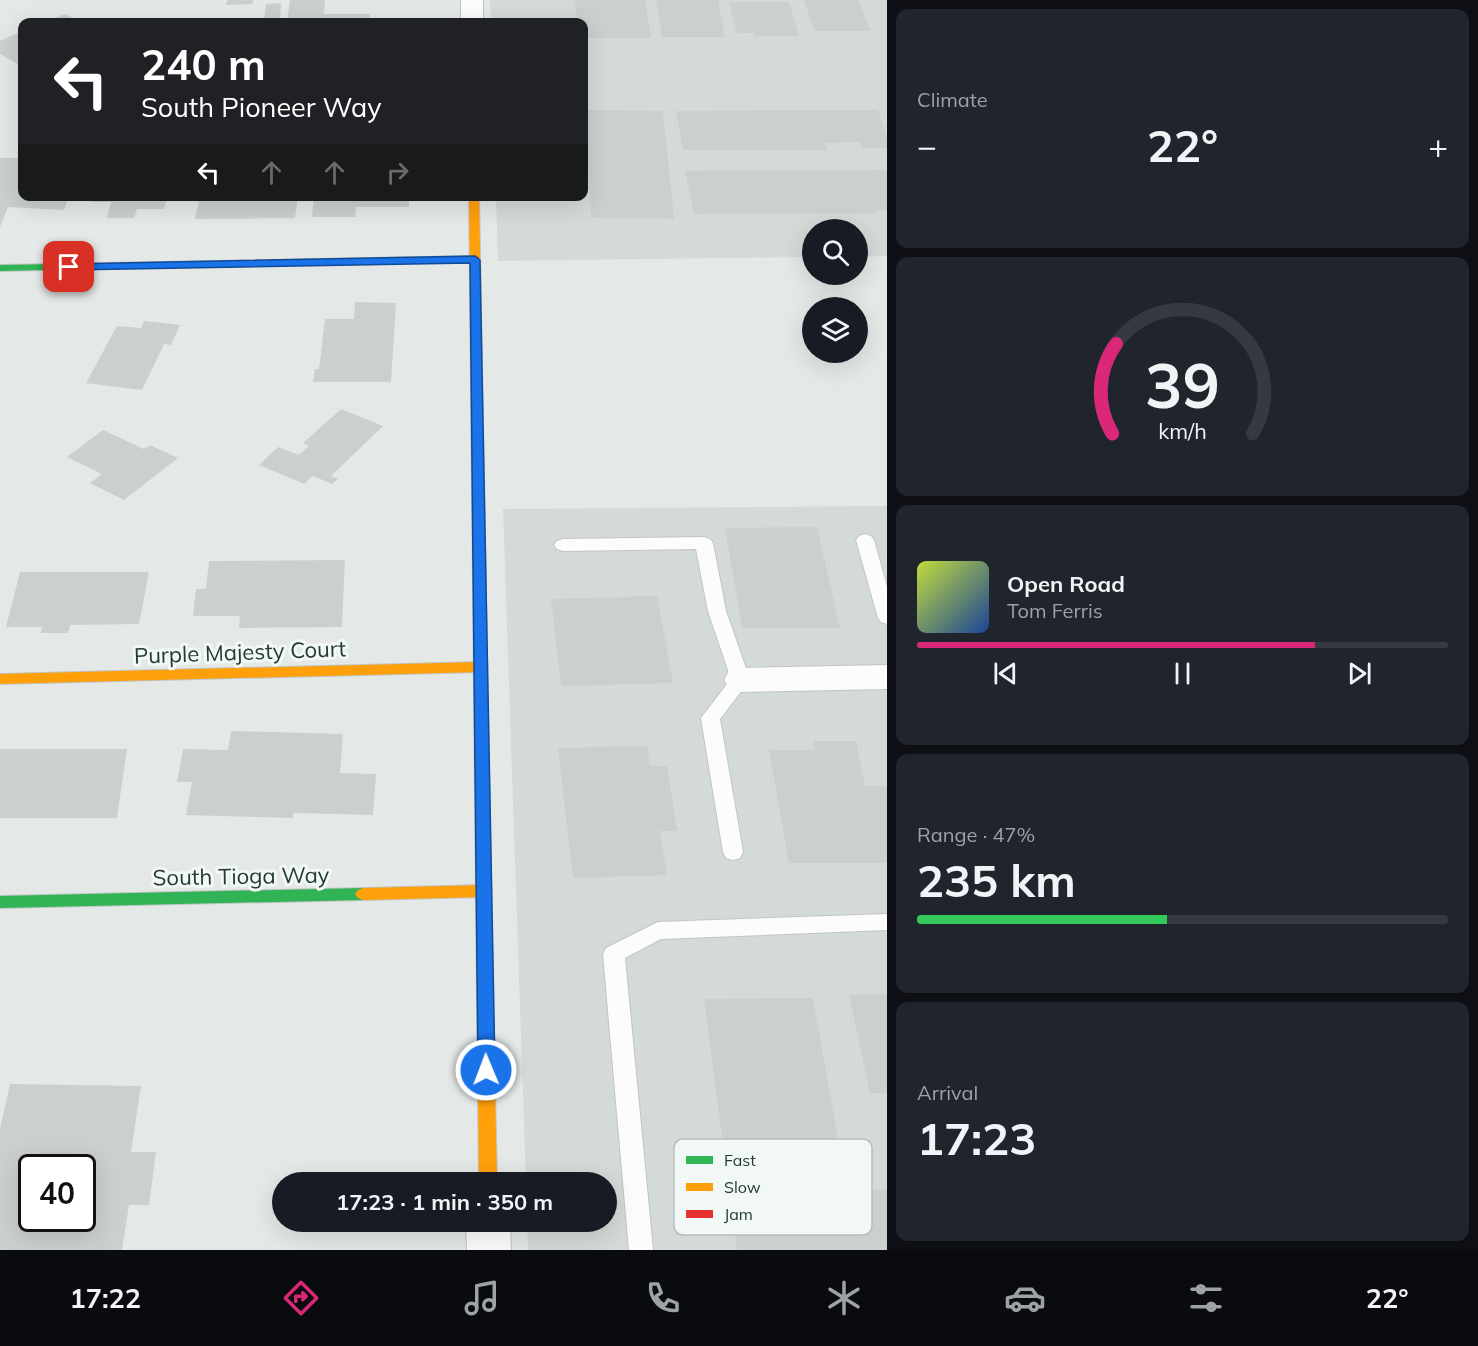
<!DOCTYPE html>
<html lang="en">
<head>
<meta charset="utf-8">
<style>
	:root { --surface:#171b24; --page:#20242c; --text:#f1f3f6; --muted:#9ea1a6; --line:#363941; --accent:#db2777 }
	body { margin:0; font-family:Mulish,sans-serif; background:var(--page); color:var(--text); height:100vh; display:flex; flex-direction:column; font-size:22px; white-space:nowrap }
	* { box-sizing:border-box; margin:0 }
	p { font-size:20px; color:var(--muted) }
	.icon { flex:none; width:33px; height:33px; fill:none; stroke:currentColor; stroke-width:2; stroke-linecap:round; stroke-linejoin:round }
	.map { position:relative; flex:1; overflow:hidden }
	.panel { display:flex; flex-direction:column; gap:9px; padding:9px; background:#0d0f14; width:591px }
	.panel>* { flex:none }
	.banner { position:absolute; left:18px; top:18px; width:570px; height:183px; border-radius:12px; box-shadow:0 6px 24px #0002; background:#202124; color:#fff; overflow:hidden }
	.tools { position:absolute; left:802px; top:219px; display:grid; gap:12px }
	.tools a { display:grid; place-items:center; width:66px; height:66px; border-radius:50%; background:var(--surface); box-shadow:0 6px 24px #0002; font-size:30px }
	.speed { position:absolute; left:18px; top:1154px; display:flex; gap:12px; font-size:30px; font-weight:700; text-align:center }
	.speed>* { display:grid; place-content:center; width:78px; height:78px; border-radius:50%; background:var(--surface); box-shadow:0 6px 24px #0002; line-height:1 }
	.speed .limit { border:3px solid #111; border-radius:9px; background:#fff; color:#111 }
	.pin { position:absolute; display:grid; place-items:center; width:51px; height:51px; color:#fff; margin:-26px; border-radius:12px; box-shadow:0 3px 9px #0006 }
	.me { position:absolute; width:66px; margin:-33px; rotate:359deg; stroke-linejoin:round; filter:drop-shadow(0 0 4px #0008) }
	.turn { display:flex; align-items:center; gap:21px; height:126px; padding:0 24px; font-size:27px }
	.turn .icon { width:78px; height:78px; stroke-width:2.5 }
	.turn b { display:block; font-size:42px; line-height:51px }
	.lanes { display:flex; align-items:center; height:57px; padding:0 24px; background:#0003; justify-content:center; gap:30px; direction:ltr }
	.lanes .off { opacity:.35 }
	.big { font-size:45px; font-weight:700; line-height:1.1 }
	.panel .tile { flex:1; display:flex; flex-direction:column; justify-content:center; gap:9px; min-width:0; padding:0 21px; border-radius:12px; background:var(--page) }
	.panel .dial { align-items:center; gap:0 }
	.dial svg { height:156px; overflow:visible; fill:none; stroke:var(--line); stroke-width:7; stroke-linecap:round; text-anchor:middle }
	.dial text { fill:var(--text); stroke:none }
	.song { display:flex; align-items:center; gap:18px }
	.cover { width:72px; height:72px; border-radius:9px; background:linear-gradient(135deg,hsl(70 70% 55%),hsl(220 70% 35%)) }
	.played { height:6px; border-radius:3px; background:linear-gradient(90deg,var(--accent) 75%,var(--line) 75%) }
	.keys { display:flex; justify-content:space-around; direction:ltr }
	.heat { display:flex; justify-content:space-between; align-items:center; font-size:33px; direction:ltr }
	.charge { height:9px; border-radius:4px; background:linear-gradient(90deg,#34c759 47%,var(--line) 0) }
	.trip { position:absolute; left:272px; top:1172px; width:345px; height:60px; border-radius:30px; background:var(--surface); box-shadow:0 6px 24px #0002; font-weight:700; line-height:60px; text-align:center }
	.tab-bar { display:flex; height:96px; justify-content:space-around; align-items:center; background:#090b0e; color:var(--muted) }
	.tab-bar .icon { width:42px; height:42px }
	.tab-bar .selected { color:var(--accent) }
	.tab-bar b { font-size:27px; color:var(--text) }
	main { display:flex; flex:1; min-height:0 }
	.map>svg:first-child { display:block }
	.built { fill:#d3dad7 }
	.building { fill:#cbd0ce; fill-rule:evenodd }
	.lines { fill:none; stroke-linecap:round; stroke-linejoin:round }
	.lane-casing { stroke:#c1c6c4; stroke-width:2 }
	.street-casing { stroke:#c1c6c4; stroke-width:2 }
	.fast-casing { stroke:#c0c6c4; stroke-width:2 }
	.slow-casing { stroke:#c0c6c4; stroke-width:2 }
	.jam-casing { stroke:#c0c6c4; stroke-width:2 }
	.lane { fill:#fbfcfb; fill-rule:evenodd }
	.street { fill:#fbfcfb; fill-rule:evenodd }
	.fast { fill:#30b455; fill-rule:evenodd }
	.slow { fill:#ff9f0a; fill-rule:evenodd }
	.jam { fill:#e5322d; fill-rule:evenodd }
	.route { fill:#1a73e8; stroke:#114b97; stroke-width:1.5 }
	.labels { text-anchor:middle; stroke-width:6; stroke-linejoin:round; paint-order:stroke }
	.street-label { font-size:22px; fill:#243a35; stroke:#f2f8f5 }
	.key { fill:#f2f8f5; stroke:#b4bfbb; stroke-width:1.5 }
	.key-label { font-size:16px; fill:#243a35 }
</style>
</head>
<body>
<main>
<div class="map">
<svg width="887" height="1250" viewBox="0 0 887 1250">
	<rect width="100%" height="100%" fill="#e4e9e7"/>
	<path class="built" d="M490,0h397v256l-29,1v-27h-45v27l-315,4 -2,-64 88,-1v-174h-93z
		M887,506v744h-359l-1,-29h79v-39h-80l-23,-673z"/>
	<path class="building" d="M227,0h26v4l-27,1z
		M290,0h35l-1,14h46l-1,8h-82z
		M575,0h70l6,38h-67v-16h-7z
		M656,0h62l7,37h-63z
		M804,0h54l12,31h-56z
		M729,2h60l10,34h-44l-1,-3h-17z
		M281,3l-1,18h-16l2,-17z
		M65,14l16,8h-37z
		M22,31v31l-4,2 -18,-10v-13z
		M586,110l77,1 11,108 -83,-1z
		M878,110l9,27v11h-25l-2,-6 -35,1 2,7h-144l-7,-39z
		M0,158h22l-2,17 2,1v20h47l-5,14 -56,-3 -8,20z
		M887,170v40h-11l1,3 -183,1 -9,-43z
		M92,196h75l-3,13h-27l-3,9h-27l4,-16h-21z
		M200,196h98l-3,22 -100,1z
		M314,196h95v11h-53l-1,10h-43z
		M355,302l41,1 -5,79h-78l2,-13h4l6,-50h29z
		M144,321l36,4 -9,20 -7,-1 -22,46 -56,-7 31,-57 24,2z
		M341,409l42,17 -52,50 7,3 -6,5 -19,-8 -9,8 -45,-19 19,-18 21,8 10,-9 -6,-3z
		M103,430l41,19 6,-4 28,13 -54,42 -34,-17 12,-9 -35,-17z
		M817,527l23,101h-98l-17,-100z
		M345,560l-3,67 -103,1 1,-12h-47l3,-27h10l3,-28z
		M20,572h129l-10,52 -69,1 -2,8h-27l1,-6h-36z
		M657,596l16,87 -112,3 -10,-87z
		M231,731l112,3 -3,39 36,1 -3,41 -80,-2v5l-107,-3 6,-33h-15l6,-33 45,1z
		M813,741h43l9,45h22v77h-98l-20,-113h46z
		M647,746l3,20h17l5,31 5,34h-17l7,44 -94,3 -15,-130z
		M0,749h127l-10,69h-117z
		M887,994v99h-17l-21,-98z
		M813,998l34,192 40,-1v61h-150l-33,-251z
		M10,1084l131,2 -10,66h25l-7,53h-20l-7,45h-122v-121zM32,1167h50v51h-50z"/>
	<g class="lines">
		<g class="lane-casing">
			<path id="lane" d="M865,534l6,2 3,4 13,47v37l-6,-2 -3,-4 -22,-78 3,-4z
				M704,537l6,2 3,4 13,68 24,69 -30,39 23,133 -3,6 -7,2 -7,-2 -3,-6 -22,-134 30,-39 -23,-68 -12,-62 -133,2 -6,-2 -3,-4 3,-4 6,-2z
				M887,914v16l-226,9 -36,19 28,292h-24l-26,-296 3,-6 52,-26z"/>
		</g>
		<g class="street-casing">
			<path id="street" d="M461,0h22v22h-22z
				M887,665v24l-146,3 -12,-3 -5,-9 5,-9 12,-3z
				M466,1221h44l1,29h-44z"/>
		</g>
		<g class="fast-casing">
			<path id="fast" d="M371,258l4,1v4l-375,8v-6z
				M478,477l6,4 9,520 -2,5 -6,2 -6,-2 -2,-5 -5,-520z
				M363,888l5,2 3,4 -3,4 -5,2 -363,8v-12z"/>
		</g>
		<g class="slow-casing">
			<path id="slow" d="M469,196h10l5,285 -6,4 -6,-4z
				M481,662l7,5 -7,5 -481,12v-10z
				M484,885l5,2 3,4 -3,4 -5,2 -121,3 -5,-2 -3,-4 3,-4 5,-2z
				M485,994l6,2 2,5 4,181h-18l-2,-181 2,-5z"/>
		</g>
		<g class="jam-casing">
			<path id="jam" d="M475,256l4,1v4l-108,3 -5,-3 5,-3z"/>
		</g>
		<use href="#lane" class="lane"/>
		<use href="#street" class="street"/>
		<use href="#fast" class="fast"/>
		<use href="#slow" class="slow"/>
		<use href="#jam" class="jam"/>
	</g>
	<path class="route" d="M475,256l5,4 15,810 -3,5 -6,2 -6,-2 -2,-5 -8,-807 -401,7 -6,-3 6,-3z"/>
	<g class="labels">
		<g class="street-label">
			<text transform="translate(240 652) rotate(-2)" y="8">Purple Majesty Court</text>
			<text transform="translate(241 876) rotate(-1)" y="8">South Tioga Way</text>
		</g>
	</g>
	<rect x="674" y="1139" width="198" height="96" rx="9" class="key"/>
	<rect x="686" y="1156" width="27" height="8" fill="#30b455"/>
	<rect x="686" y="1183" width="27" height="8" fill="#ff9f0a"/>
	<rect x="686" y="1210" width="27" height="8" fill="#e5322d"/>
	<g class="key-label">
		<text x="724" y="1166">Fast</text>
		<text x="724" y="1193">Slow</text>
		<text x="724" y="1220">Jam</text>
	</g>
</svg>
<div class="tools">
<a><svg class="icon" aria-label="search" viewBox="0 0 24 24"><circle cx="10" cy="10" r="6"/><path d="M15 15l6 6"/></svg></a>
<a><svg class="icon" aria-label="layers" viewBox="0 0 24 24"><path d="M12 4l9 5-9 5-9-5zM3 14l9 5 9-5"/></svg></a>
</div>
<div class="speed"><div class="limit">40</div></div>
<div class="pin" style="left:69px;top:267px;background:#d93025"><svg class="icon" aria-label="arrive" viewBox="0 0 24 24"><path d="M6 21V4h12l-3 4 3 4H6"/></svg></div>
<svg class="me" style="left:486px;top:1070px" viewBox="-20 -20 40 40"><circle r="17" fill="#1a73e8" stroke="#fff" stroke-width="3"/><path d="M0-11L8 9 0 5-8 9z" fill="#fff"/></svg>
<div class="trip">17:23 · 1 min · 350 m</div>
<div class="banner">
<div class="turn"><svg class="icon" aria-label="left" viewBox="0 0 24 24"><path d="M17 20v-9H6M10 6l-5 5 5 5"/></svg><div><b>240 m</b>South Pioneer Way</div></div>
<div class="lanes"><svg class="icon" aria-label="left" viewBox="0 0 24 24"><path d="M17 20v-9H6M10 6l-5 5 5 5"/></svg><svg class="icon off" aria-label="ahead" viewBox="0 0 24 24"><path d="M12 20V5M6 11l6-6 6 6"/></svg><svg class="icon off" aria-label="ahead" viewBox="0 0 24 24"><path d="M12 20V5M6 11l6-6 6 6"/></svg><svg class="icon off" aria-label="right" viewBox="0 0 24 24"><path d="M7 20v-9h11M14 6l5 5-5 5"/></svg></div>
</div>
</div>
<section class="panel">
<div class="tile"><p>Climate</p>
<div class="heat"><a>−</a><b class="big">22°</b><a>+</a></div>
</div>
<div class="tile dial"><svg viewBox="0 0 100 80">
<path d="M14 69A42 42 0 1 1 86 69"/>
<path d="M14 69A42 42 0 0 1 16 23" stroke="#db2777"/>
<text x="50" y="56" font-size="32" font-weight="700">39</text>
<text x="50" y="72" font-size="11">km/h</text>
</svg></div>
<div class="tile">
<div class="song"><i class="cover"></i><div><b>Open Road</b><p>Tom Ferris</p></div></div>
<div class="played"></div>
<div class="keys"><svg class="icon" aria-label="previous" viewBox="0 0 24 24"><path d="M18 5L8 12l10 7zM5 5v14"/></svg><svg class="icon" aria-label="pause" viewBox="0 0 24 24"><path d="M8 5v14M16 5v14"/></svg><svg class="icon" aria-label="next" viewBox="0 0 24 24"><path d="M6 5l10 7-10 7zM19 5v14"/></svg></div>
</div>
<div class="tile"><p>Range · 47%</p><b class="big">235 km</b><div class="charge"></div></div>
<div class="tile"><p>Arrival</p><b class="big">17:23</b></div>
</section>
</main>
<nav class="tab-bar">
<b>17:22</b>
<svg class="icon selected" aria-label="directions" viewBox="0 0 24 24"><path d="M12 3l9 9-9 9-9-9zM9 14v-3h6M13 9l2 2-2 2"/></svg>
<svg class="icon" aria-label="music" viewBox="0 0 24 24"><path d="M9 18V5l10-2v13"/><circle cx="6" cy="18" r="3"/><circle cx="16" cy="16" r="3"/></svg>
<svg class="icon" aria-label="phone" viewBox="0 0 24 24"><path d="M5 4h4l2 5-3 2q2 4 5 5l2-3 5 2v4C11 20 4 13 5 4z"/></svg>
<svg class="icon" aria-label="climate" viewBox="0 0 24 24"><path d="M12 3v18M4 7l16 10M4 17L20 7"/></svg>
<svg class="icon" aria-label="car" viewBox="0 0 24 24"><path d="M5 17H2v-5l4-1 3-4h7l3 4 3 1v5h-3M9 17h6M6 11h13"/><circle cx="7" cy="17" r="2"/><circle cx="17" cy="17" r="2"/></svg>
<svg class="icon" aria-label="filters" viewBox="0 0 24 24"><path d="M4 7h16M4 17h16"/><circle cx="9" cy="7" r="2"/><circle cx="15" cy="17" r="2"/></svg>
<b>22°</b>
</nav>
</body>
</html>
